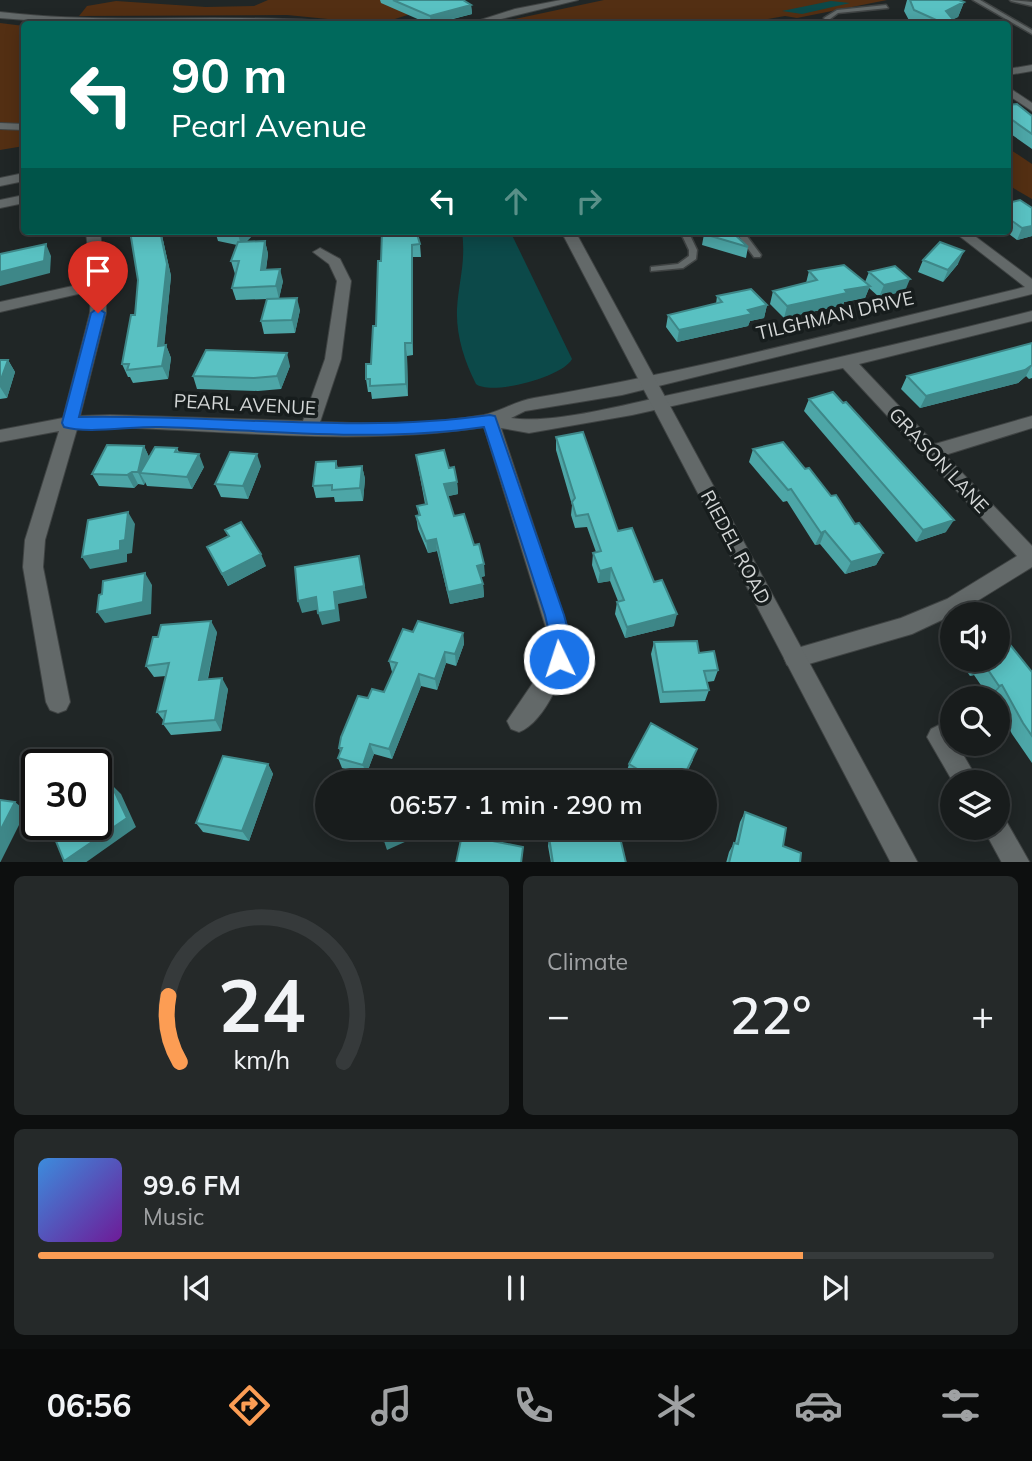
<!DOCTYPE html>
<html lang="en">
<head>
<meta charset="utf-8">
<style>
	:root { --surface:#181c1c; --page:#252929; --text:#f1f3f6; --muted:#9fa1a3; --line:#363a3b; --accent:#fc9d54 }
	body { margin:0; font-family:Mulish,sans-serif; background:var(--page); color:var(--text); height:100vh; display:flex; flex-direction:column; font-size:26px; white-space:nowrap }
	* { box-sizing:border-box; margin:0 }
	p { font-size:23px; color:var(--muted) }
	.icon { flex:none; width:38px; height:38px; fill:none; stroke:currentColor; stroke-width:2; stroke-linecap:round; stroke-linejoin:round }
	.map { position:relative; height:862px; overflow:hidden }
	.side { display:flex; flex-direction:column; gap:14px; padding:14px; background:#0d0f0f; flex:1 }
	.side>* { flex:none }
	.banner { position:absolute; left:21px; top:21px; width:990px; height:214px; border-radius:7px; box-shadow:0 4px 18px #0003,0 0 0 2px var(--line); background:#00695c; color:#fff; overflow:hidden }
	.controls { position:absolute; left:940px; top:602px; display:grid; gap:14px }
	.controls a { display:grid; place-items:center; width:70px; height:70px; border-radius:50%; background:var(--surface); box-shadow:0 4px 18px #0003,0 0 0 2px var(--line); font-size:35px }
	.speed { position:absolute; left:21px; top:749px; display:flex; gap:14px; font-size:35px; font-weight:700; text-align:center }
	.speed>* { display:grid; place-content:center; width:91px; height:91px; border-radius:50%; background:var(--surface); box-shadow:0 4px 18px #0003,0 0 0 2px var(--line); line-height:1 }
	.speed .limit { border:4px solid #111; border-radius:10px; background:#fff; color:#111 }
	.pin { position:absolute; display:grid; place-items:center; width:60px; height:60px; color:#fff; margin:-72px -30px; border-radius:50% 50% 50% 0; rotate:-45deg; box-shadow:0 0 7px #0007 }
	.pin .icon { rotate:45deg }
	.me { position:absolute; width:77px; margin:-38px; rotate:356deg; stroke-linejoin:round; filter:drop-shadow(0 0 5px #0008) }
	.turn { display:flex; align-items:center; gap:24px; height:147px; padding:0 35px; font-size:32px }
	.turn .icon { width:91px; height:91px; stroke-width:2.5 }
	.turn b { display:block; font-size:49px; line-height:60px }
	.lanes { display:flex; align-items:center; height:66px; padding:0 35px; background:#0003; justify-content:center; gap:35px; direction:ltr }
	.lanes .off { opacity:.35 }
	.big { font-size:52px; font-weight:600; line-height:1.1 }
	.side .widget { flex:1; display:flex; flex-direction:column; justify-content:center; gap:10px; min-width:0; padding:0 24px; border-radius:10px; background:var(--page) }
	.side .dial { align-items:center; gap:0 }
	.dial svg { height:182px; overflow:visible; fill:none; stroke:var(--line); stroke-width:7; stroke-linecap:round; text-anchor:middle }
	.dial text { fill:var(--text); stroke:none }
	.song { display:flex; align-items:center; gap:21px }
	.cover { width:84px; height:84px; border-radius:10px; background:linear-gradient(135deg,hsl(210 70% 55%),hsl(280 70% 35%)) }
	.played { height:7px; border-radius:4px; background:linear-gradient(90deg,var(--accent) 80%,var(--line) 80%) }
	.keys { display:flex; justify-content:space-around; direction:ltr }
	.heat { display:flex; justify-content:space-between; align-items:center; font-size:38px; direction:ltr }
	.side .tiles { flex:1; display:grid; gap:14px; grid-template-columns:1fr 1fr }
	.widget:last-child { grid-column:span 2 }
	.trip { position:absolute; left:315px; top:770px; width:402px; height:70px; border-radius:35px; background:var(--surface); box-shadow:0 4px 18px #0003,0 0 0 2px var(--line); font-weight:600; line-height:70px; text-align:center }
	.tabs { display:flex; height:112px; justify-content:space-around; align-items:center; background:#0a0b0b; color:var(--muted) }
	.tabs .icon { width:49px; height:49px }
	.tabs .on { color:var(--accent) }
	.tabs b { font-size:32px; color:var(--text) }
	.map>svg:first-child { display:block }
	.green { fill:#532f13 }
	.water { fill:#0c4949 }
	.lines { fill:none; stroke-linecap:round; stroke-linejoin:round }
	.service-casing { stroke:#3f4343; stroke-width:3 }
	.minor-casing { stroke:#3f4343; stroke-width:2 }
	.tertiary-casing { stroke:#3f4343; stroke-width:2 }
	.service { fill:#636969; fill-rule:evenodd }
	.minor { fill:#636969; fill-rule:evenodd }
	.tertiary { fill:#636969; fill-rule:evenodd }
	.wall { fill:#4da6a7 }
	.shaded-wall { fill:#3e8788 }
	.building { fill:#59c1c2; stroke:#3e8788; stroke-width:2 }
	.route { fill:#1a73e8; stroke:#114b97; stroke-width:2 }
	.labels { text-anchor:middle; stroke-width:7; stroke-linejoin:round; paint-order:stroke }
	.street-label { font-size:19px; fill:#d4d7d7; stroke:#171d1d }
</style>
</head>
<body>
<div class="map">
<svg width="1032" height="863" viewBox="0 0 1032 863">
	<rect width="100%" height="100%" fill="#202626"/>
	<path class="green" d="M268,0h187l-76,24 -92,-9 -208,1 8,-10 29,-5 90,6 48,-1z
		M604,0h283l-90,18 -12,-2 -47,8h-247z
		M0,23l24,3v120l-24,4z
		M1008,148l24,16v35l-24,-14z"/>
	<path class="water" d="M831,1l19,2 -48,11 -20,-3z
		M462,231h48l62,128c-9,18 -81,37 -96,25 -12,-24 -20,-49 -19,-75 2,-30 9,-46 5,-78z"/>
	<g class="lines">
		<g class="service-casing">
			<path id="service" d="M973,0h7l52,30v4z
				M1010,0l22,2v4l-21,-5z
				M886,5l2,3 -50,5 -8,6 2,5h-4l-4,-6 13,-8z
				M680,231h8l9,19 -1,9 -13,9 -32,3v-4l27,-3 11,-8v-6z
				M735,231h8l18,24 -1,2h-6z"/>
		</g>
		<g class="minor-casing">
			<path id="minor" d="M561,0h17l-97,24h-13l47,-15z
				M1032,65v6l-24,4v-6z
				M1008,87l24,16v8l-24,-16z
				M0,123l24,1v6l-24,-1z
				M24,173v8l-24,5v-8z
				M24,195v8l-24,5v-8z
				M86,231h14l6,54v28l-26,103 30,-1 193,6 22,-62 12,-78 -8,-17 -16,-12 7,-4 20,11 11,22 -10,78 -21,63c54,2 110,3 164,-7 17,-4 32,-14 50,-17 165,-28 328,-72 491,-111l-72,-56h15l64,48v15l-410,101 -97,16 -14,7c40,7 121,-15 163,-24 120,-26 239,-53 358,-83v10l-173,43 76,80 97,-28v12l-87,27 87,91v21l-71,44 -49,23 -117,34 -8,-3 -3,-7 3,-7 114,-33 46,-19 70,-43 -174,-188 -211,47 -103,18 -28,-5 71,213c-5,27 -26,81 -53,91l-8,-3 -4,-8 36,-53 7,-27 -66,-214c-120,19 -253,4 -374,0l-33,2 -32,111 -2,27 27,135 -4,8 -8,3 -8,-3 -4,-8 -23,-135 2,-27 34,-109 -59,11v-12l63,-12 27,-105 1,-22 -91,21v-10l91,-20z
				M939,725c10,4 13,8 13,19h5l22,38h-26l-26,-45 4,-8z
				M998,816l7,3 25,44h-28l-19,-35h15z"/>
		</g>
		<g class="tertiary-casing">
			<path id="tertiary" d="M0,12c108,13 216,1 324,9l5,3h-250l-79,-6z
				M561,231h14l343,632h-27z"/>
		</g>
		<use href="#service" class="service"/>
		<use href="#minor" class="minor"/>
		<use href="#tertiary" class="tertiary"/>
	</g>
	<path class="wall" d="M380,0h83l8,5 1,9 -38,10h-5l-48,-21z
		M907,0h52l5,2 -6,15 -5,2 4,5h-46l-7,-13z
		M1008,105l24,11v33l-24,-17z
		M1008,203l24,5v28l-15,4 -12,-9h3z
		M130,231h31l10,45 -7,69h2l5,13 -3,21 -35,4 -3,-6h-2l-6,-13 13,-49 3,-35z
		M215,231h42l-11,11 19,-1 3,13 -2,16 17,11 -4,17 21,12 -5,23 -31,1 -3,-13 6,-22 -31,1 -4,-12 4,-14h-1l-4,-13 6,-16 -19,-4z
		M387,231h29l4,13 1,13h-8v98l-6,1 1,40 -36,3 -1,-7h-3l-2,-13 5,-15 5,-38 5,-65z
		M704,234l44,13 -2,11 -44,-13z
		M923,260l35,4 -15,18 -25,-10z
		M809,271l56,11 4,-10 36,19 -26,6 -10,-9 -4,10 -21,4 -1,3 -59,13 -14,-14 3,-13 33,-8z
		M717,296l50,9 -3,13 -14,3 -2,5 -71,16 -11,-15 2,-12 48,-11z
		M1032,343v35l-3,1 -3,-3 -8,7 -98,25 -19,-19 6,-13z
		M0,360h8l7,12 -8,26 -7,1z
		M290,366l-9,23 -23,2 -61,-2 -4,-13z
		M809,399l137,133 -30,10 -112,-131z
		M556,437l62,94 36,51 20,44 -49,12 -10,-24 2,-12 1,-1 -8,-20 -12,2 -6,-18 1,-12 3,-1 -9,-25 -12,1 -4,-13 1,-10 -16,-55z
		M144,446l5,11 28,-9 2,4 25,15 -12,22 -45,-3 -2,-4 -1,3 -6,-1 -4,4 -35,-2 -7,-12z
		M753,449l52,20 78,84 -7,12 -31,9 -25,-30 -5,1 -28,-44 -4,1 -34,-40z
		M416,455l33,13 8,14 1,12 -10,2 6,20 31,60 -4,1 2,7 1,13 -34,7 -13,-53 -9,2 -10,-24 -2,-13h3l-2,-10 8,-2z
		M336,461l2,7 24,-2 3,13 -2,22 -28,1 -1,-5 -18,1 -3,-12z
		M261,466l-13,33 -27,-2 -6,-13z
		M225,530l41,36 -38,20 -21,-39 21,-11z
		M217,632l-9,47 20,10 -7,42 -50,4 -8,-11 1,-3 -7,-9 9,-36 -12,1 -8,-11z
		M413,632l50,1 1,11 -8,22 -10,-3 -9,27 -16,-4 -29,73 -18,-5 -8,21 -24,-7 -4,-10 2,-6 -1,-4 29,-50 16,-6 9,-20h-1l-3,-11z
		M654,642l45,11 19,17 -4,11 -7,1 2,8 -4,11 -45,2 -9,-49z
		M959,660h39l34,12v91l-20,-29 -14,-27v-9h-5l-1,-2 -3,1 -15,-22 -4,1z
		M693,760l-11,22h-43l-13,-8 3,-10z
		M268,764l5,10 -24,67 -46,-9 -7,-9z
		M745,812l38,34 17,17h-74l3,-11 5,-9h1l5,-21z
		M590,834l36,29h-75l-3,-17 1,-9z"/>
	<path class="shaded-wall" d="M964,2l-6,15 -14,7 2,-13z
		M471,5l1,9 -41,10 -1,-8z
		M1032,226v10l-15,4 5,-12z
		M160,231h1l10,45 -8,83 -5,-13z
		M241,231h16l-16,15 -3,-12z
		M265,241l3,13 -4,28 -3,-12z
		M46,244l5,12 -1,17 -50,13v-14z
		M412,245l1,12v98l-1,-12z
		M964,251l-6,13 -15,18 5,-12z
		M280,269l3,12 -4,18 -3,-13z
		M910,279l-5,12 -26,6 5,-12z
		M870,286l-5,12 -21,4 -1,3 -59,13 3,-12 58,-16z
		M297,298l3,12 -5,23 -3,-13z
		M767,305l-3,13 -14,3 -2,5 -71,16 2,-12z
		M405,343l2,13 1,40 -2,-12z
		M166,345l5,13 -3,21 -6,-13z
		M287,353l3,13 -9,23 -4,-13z
		M8,360l7,12 -8,26 -7,-11v-5z
		M1032,365l-6,11 -8,7 -98,25 6,-12z
		M144,446l6,13 -10,14 5,9 -1,3 -6,-13z
		M199,454l5,13 -12,22 -5,-12z
		M257,454l4,12 -13,33 -5,-13z
		M362,466l3,13 -2,22 -3,-13z
		M132,472l6,12 -4,4 -7,-13z
		M457,482l1,12 -13,3 -1,-13z
		M128,512l7,12 -3,29 -5,1v8l-37,7 -8,-12z
		M954,520l-8,12 -30,10 7,-12z
		M825,531l-5,13 -5,1 6,-12z
		M436,539l1,12 -9,2 -2,-12z
		M883,553l-7,12 -31,9 6,-12z
		M261,554l5,12 -38,20 -6,-12z
		M359,556l8,42 -29,6 2,17 -18,4 -4,-12 16,-21z
		M484,564l1,12 -7,2 -1,-12z
		M611,568l-1,13 -12,2 2,-12z
		M145,573l7,12 -1,29 -46,9 -8,-11z
		M483,584l1,13 -34,7 -2,-12z
		M316,597l4,12 -18,4 -4,-12z
		M677,614l-3,12 -49,12 2,-11z
		M211,621l6,11 -12,59 -6,-11z
		M463,633l1,11 -8,22 -1,-12z
		M445,652l1,11 -9,27 -2,-11z
		M984,664l-10,11 -4,1 10,-11z
		M419,674l2,12 -29,73 -3,-10z
		M222,678l6,11 -7,42 -6,-11z
		M1002,685l-10,11 -3,1 10,-11z
		M370,744l4,10 -8,21 -3,-10z
		M268,764l5,10 -24,67 -7,-10z
		M111,784l10,10 15,33 -51,36h-19l-2,-2z
		M15,802l11,9 -26,52v-32z
		M414,828h22l-49,22 -3,-9z"/>
	<path class="building" d="M393,0h70l8,5 -41,11z
		M910,0h49l5,2 -18,9 11,13h-12l-31,-14z
		M1017,104l15,12v18l-24,-17v-12z
		M1020,200l12,8v18l-10,2 -14,-10v-15z
		M130,231h30l7,33 -9,82 8,-1 -4,21 -35,4 2,-6h-7l9,-49h4l3,-35z
		M224,231h17l-3,3z
		M389,231h27l4,13 -8,1v98h-7l1,41 -36,2v-7h-4v-15h5l2,-38h3l2,-65h3l1,-29z
		M707,231h24l17,16 -44,-13z
		M265,241l-4,29 19,-1 -4,17 -44,2 7,-27h-8l7,-19z
		M940,242l24,9 -16,19 -25,-10z
		M46,244l-2,17 -44,11v-18z
		M844,265l26,21 -25,4 2,3 -60,13 -14,-15 44,-11 -8,-9z
		M895,266l15,13 -26,6 -15,-13z
		M751,289l16,16 -19,5 4,4 -73,16 -11,-15 54,-13 -5,-6z
		M297,298l-5,22 -31,1 6,-22z
		M1032,343v22l-7,5 -99,26 -19,-20z
		M206,350l81,3 -10,23 -23,2 -61,-2z
		M0,360h8l-8,22z
		M833,392l10,11 3,-1 108,118 -31,10 -114,-131z
		M583,432l35,99 14,-3 22,54 8,-2 15,34 -50,13 -10,-25 7,-2 -13,-32 -11,3 -7,-18 8,-2 -13,-37 -12,2 -4,-14 3,-4 -19,-61z
		M783,442l22,27 4,-1 22,28 5,-1 19,29 4,-1 24,30 -32,9 -26,-31 -4,2 -30,-44 -3,1 -35,-41z
		M107,445l37,1 -6,26h-6l-5,3 -35,-1z
		M155,447l22,1 -2,4 24,2 -12,23 -47,-4z
		M444,450l5,18 5,-1 3,15 -13,2 10,32 10,-2 10,31 5,-1 5,20 -7,2 6,18 -35,8 -12,-53 -10,2 -10,-25 4,-1 -3,-9 10,-2 -11,-49z
		M230,452l27,2 -14,32 -28,-2z
		M336,461v7l26,-2 -2,22 -28,2v-5l-19,1 3,-24z
		M128,512l-3,28 -5,1v9l-38,7 6,-37z
		M241,522l20,32 -39,20 -15,-27 22,-11 -4,-6z
		M359,556l5,30 -30,6 2,18 -18,3 -2,-16 -18,4 -3,-34z
		M145,573l-2,29 -46,10 2,-17 3,-1 1,-13z
		M211,621l-12,59 23,-2 -7,42 -52,4 3,-13 -9,1 12,-49 -23,3 7,-29h5l3,-12z
		M418,621l45,12 -8,21 -10,-2 -10,27 -16,-5 -30,75 -19,-5 -7,21 -25,-7 4,-10h-3l2,-11 17,-41 10,2 4,-9 12,3 13,-29 -8,-2 14,-32 10,3z
		M1003,636l29,36v64l-9,-13 -21,-38 -3,1 -15,-22 -4,1 -4,-5h22v-23z
		M697,641l2,12 15,-2 4,19 -14,1 5,19 -46,2 -9,-50z
		M651,723l46,26 -16,33h-22l-30,-18z
		M223,756l45,8 -26,67 -46,-8z
		M398,776h7l2,6h-23z
		M111,784l16,34 -63,43 -15,-37h47v-31z
		M0,800l15,2 -15,29z
		M745,812l41,16 -3,18 18,7 -1,10h-71l5,-20 4,1z
		M380,828h34l-30,13z
		M618,829l8,34h-73l-4,-26 40,-7 1,4z
		M462,835l61,12 -2,16h-65z"/>
	<path class="route" d="M98,308l7,5 -26,104c137,-3 275,17 411,-2l5,1 69,199 7,26 -5,25 -7,3 -7,-3 -3,-7 2,-18 -6,-26 -61,-188c-107,16 -216,3 -324,0 -27,-1 -72,7 -96,0l-2,-4 29,-110z"/>
	<g class="labels">
		<g class="street-label">
			<text transform="translate(835 315) rotate(-13)" y="7">TILGHMAN DRIVE</text>
			<text transform="translate(245 404) rotate(3)" y="7">PEARL AVENUE</text>
			<text transform="translate(939 460) rotate(47)" y="7">GRASON LANE</text>
			<text transform="translate(736 547) rotate(62)" y="7">RIEDEL ROAD</text>
		</g>
	</g>
</svg>
<div class="controls">
<a><svg class="icon" aria-label="sound" viewBox="0 0 24 24"><path d="M4 9h4l5-4v14l-5-4H4zM17 9q2 3 0 6"/></svg></a>
<a><svg class="icon" aria-label="search" viewBox="0 0 24 24"><circle cx="10" cy="10" r="6"/><path d="M15 15l6 6"/></svg></a>
<a><svg class="icon" aria-label="layers" viewBox="0 0 24 24"><path d="M12 4l9 5-9 5-9-5zM3 14l9 5 9-5"/></svg></a>
</div>
<div class="speed"><div class="limit">30</div></div>
<div class="pin" style="left:98px;top:313px;background:#d93025"><svg class="icon" aria-label="arrive" viewBox="0 0 24 24"><path d="M6 21V4h12l-3 4 3 4H6"/></svg></div>
<svg class="me" style="left:559px;top:659px" viewBox="-20 -20 40 40"><circle r="17" fill="#1a73e8" stroke="#fff" stroke-width="3"/><path d="M0-11L8 9 0 5-8 9z" fill="#fff"/></svg>
<div class="trip">06:57 · 1 min · 290 m</div>
<div class="banner">
<div class="turn"><svg class="icon" aria-label="left" viewBox="0 0 24 24"><path d="M17 20v-9H6M10 6l-5 5 5 5"/></svg><div><b>90 m</b>Pearl Avenue</div></div>
<div class="lanes"><svg class="icon" aria-label="left" viewBox="0 0 24 24"><path d="M17 20v-9H6M10 6l-5 5 5 5"/></svg><svg class="icon off" aria-label="ahead" viewBox="0 0 24 24"><path d="M12 20V5M6 11l6-6 6 6"/></svg><svg class="icon off" aria-label="right" viewBox="0 0 24 24"><path d="M7 20v-9h11M14 6l5 5-5 5"/></svg></div>
</div>
</div>
<section class="side">
<div class="tiles">
<div class="widget dial"><svg viewBox="0 0 100 80">
<path d="M14 69A42 42 0 1 1 86 69"/>
<path d="M14 69A42 42 0 0 1 9 40" stroke="#fc9d54"/>
<text x="50" y="56" font-size="32" font-weight="700">24</text>
<text x="50" y="72" font-size="11">km/h</text>
</svg></div>
<div class="widget"><p>Climate</p>
<div class="heat"><a>−</a><b class="big">22°</b><a>+</a></div>
</div>
<div class="widget">
<div class="song"><i class="cover"></i><div><b>99.6 FM</b><p>Music</p></div></div>
<div class="played"></div>
<div class="keys"><svg class="icon" aria-label="previous" viewBox="0 0 24 24"><path d="M18 5L8 12l10 7zM5 5v14"/></svg><svg class="icon" aria-label="pause" viewBox="0 0 24 24"><path d="M8 5v14M16 5v14"/></svg><svg class="icon" aria-label="next" viewBox="0 0 24 24"><path d="M6 5l10 7-10 7zM19 5v14"/></svg></div>
</div>
</div>
</section>
<nav class="tabs">
<b>06:56</b>
<svg class="icon on" aria-label="directions" viewBox="0 0 24 24"><path d="M12 3l9 9-9 9-9-9zM9 14v-3h6M13 9l2 2-2 2"/></svg>
<svg class="icon" aria-label="music" viewBox="0 0 24 24"><path d="M9 18V5l10-2v13"/><circle cx="6" cy="18" r="3"/><circle cx="16" cy="16" r="3"/></svg>
<svg class="icon" aria-label="phone" viewBox="0 0 24 24"><path d="M5 4h4l2 5-3 2q2 4 5 5l2-3 5 2v4C11 20 4 13 5 4z"/></svg>
<svg class="icon" aria-label="climate" viewBox="0 0 24 24"><path d="M12 3v18M4 7l16 10M4 17L20 7"/></svg>
<svg class="icon" aria-label="car" viewBox="0 0 24 24"><path d="M5 17H2v-5l4-1 3-4h7l3 4 3 1v5h-3M9 17h6M6 11h13"/><circle cx="7" cy="17" r="2"/><circle cx="17" cy="17" r="2"/></svg>
<svg class="icon" aria-label="filters" viewBox="0 0 24 24"><path d="M4 7h16M4 17h16"/><circle cx="9" cy="7" r="2"/><circle cx="15" cy="17" r="2"/></svg>
</nav>
</body>
</html>
